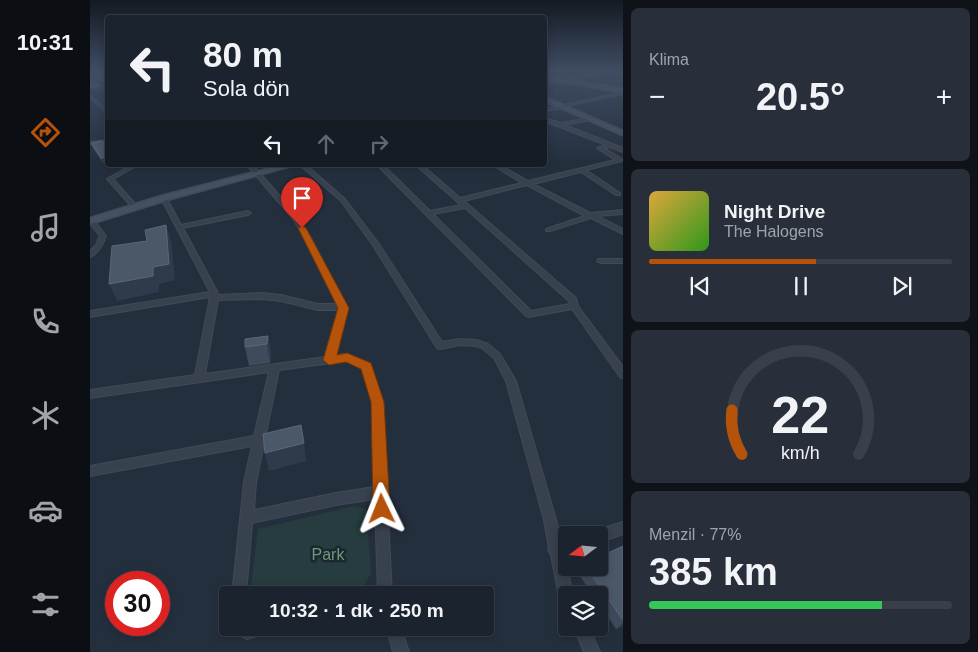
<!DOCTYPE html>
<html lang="tr">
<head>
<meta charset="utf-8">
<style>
	:root { --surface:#1b232e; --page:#282f3a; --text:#f1f3f6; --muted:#a0a4aa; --line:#39404a; --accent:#b45309 }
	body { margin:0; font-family:Arial,sans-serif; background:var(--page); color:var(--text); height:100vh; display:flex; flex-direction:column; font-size:19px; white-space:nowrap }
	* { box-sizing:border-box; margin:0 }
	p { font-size:16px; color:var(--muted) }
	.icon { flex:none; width:28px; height:28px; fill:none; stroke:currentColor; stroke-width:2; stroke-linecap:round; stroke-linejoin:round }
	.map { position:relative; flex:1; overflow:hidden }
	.side { display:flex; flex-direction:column; gap:8px; padding:8px; background:#0f1319; width:355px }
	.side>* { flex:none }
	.hud { position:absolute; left:15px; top:15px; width:442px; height:152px; border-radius:5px; box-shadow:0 2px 8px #0003,0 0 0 1px var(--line); background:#1b232e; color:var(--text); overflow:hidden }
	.needle { width:32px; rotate:254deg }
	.fabs { position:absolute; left:468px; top:526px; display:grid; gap:10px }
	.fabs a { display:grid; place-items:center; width:50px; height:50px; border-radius:5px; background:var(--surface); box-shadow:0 2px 8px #0003,0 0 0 1px var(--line); font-size:25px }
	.speed { position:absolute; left:15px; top:571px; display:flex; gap:10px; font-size:25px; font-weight:700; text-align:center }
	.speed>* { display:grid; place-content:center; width:65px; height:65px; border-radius:50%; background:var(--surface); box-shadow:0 2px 8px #0003,0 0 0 1px var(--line); line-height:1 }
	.speed .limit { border:8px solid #d22; background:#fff; color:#111 }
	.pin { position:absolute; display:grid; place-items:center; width:42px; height:42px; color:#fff; margin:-51px -21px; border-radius:50% 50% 50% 0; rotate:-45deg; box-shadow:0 0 5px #0007 }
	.pin .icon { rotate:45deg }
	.me { position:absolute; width:55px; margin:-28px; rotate:358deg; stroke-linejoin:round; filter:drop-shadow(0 0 4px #0008) }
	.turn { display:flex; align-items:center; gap:18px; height:105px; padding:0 15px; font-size:22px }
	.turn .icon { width:65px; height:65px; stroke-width:2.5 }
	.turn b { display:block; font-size:35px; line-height:42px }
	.lanes { display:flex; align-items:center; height:48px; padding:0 15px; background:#0003; justify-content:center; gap:25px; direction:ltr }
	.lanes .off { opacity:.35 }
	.big { font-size:38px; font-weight:600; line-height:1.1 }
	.side .widget { flex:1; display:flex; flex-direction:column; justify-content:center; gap:8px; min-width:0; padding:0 18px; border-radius:8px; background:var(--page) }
	.side .dial { align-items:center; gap:0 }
	.dial svg { height:130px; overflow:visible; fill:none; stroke:var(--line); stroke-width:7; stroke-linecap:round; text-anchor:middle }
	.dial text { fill:var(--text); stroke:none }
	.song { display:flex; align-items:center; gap:15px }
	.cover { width:60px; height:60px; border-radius:8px; background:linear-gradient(135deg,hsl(40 70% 55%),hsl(110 70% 35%)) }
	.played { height:5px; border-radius:2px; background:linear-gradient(90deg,var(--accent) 55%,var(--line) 55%) }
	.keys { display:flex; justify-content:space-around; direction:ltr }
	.heat { display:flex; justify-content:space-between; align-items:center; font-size:28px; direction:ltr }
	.charge { height:8px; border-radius:4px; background:linear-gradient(90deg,#34c759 77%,var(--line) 0) }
	.trip { position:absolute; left:129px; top:586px; width:275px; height:50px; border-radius:5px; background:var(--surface); box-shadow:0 2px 8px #0003,0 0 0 1px var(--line); font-weight:600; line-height:50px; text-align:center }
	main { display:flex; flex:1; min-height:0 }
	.tab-bar { display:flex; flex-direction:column; width:90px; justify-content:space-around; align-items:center; background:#0b0e12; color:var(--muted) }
	.tab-bar .icon { width:35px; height:35px }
	.tab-bar .active { color:var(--accent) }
	.tab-bar b { font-size:22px; color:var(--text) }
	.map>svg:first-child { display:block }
	.green { fill:#263c3f }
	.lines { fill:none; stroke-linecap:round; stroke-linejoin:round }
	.street-casing { stroke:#414a57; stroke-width:2 }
	.secondary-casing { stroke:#414a57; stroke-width:3 }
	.street { fill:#38414e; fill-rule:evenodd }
	.secondary { fill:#465061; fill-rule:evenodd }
	.wall { fill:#3f4b5c }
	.shaded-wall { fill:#2f3b4b }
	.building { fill:#4b5868; stroke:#5c6777 }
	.route { fill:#b45309; stroke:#753606 }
	.labels { text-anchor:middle; stroke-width:5; stroke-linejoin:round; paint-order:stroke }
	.near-park-label { font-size:16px; fill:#6b9a76; stroke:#1d2633 }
</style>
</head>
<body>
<main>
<nav class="tab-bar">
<b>10:31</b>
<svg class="icon active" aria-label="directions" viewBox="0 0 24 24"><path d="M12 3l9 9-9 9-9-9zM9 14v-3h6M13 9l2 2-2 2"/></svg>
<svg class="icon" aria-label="music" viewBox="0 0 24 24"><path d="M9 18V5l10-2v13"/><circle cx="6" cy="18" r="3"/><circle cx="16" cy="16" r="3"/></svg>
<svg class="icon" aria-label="phone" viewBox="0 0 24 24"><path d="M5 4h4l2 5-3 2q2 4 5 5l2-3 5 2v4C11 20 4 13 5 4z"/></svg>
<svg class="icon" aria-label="climate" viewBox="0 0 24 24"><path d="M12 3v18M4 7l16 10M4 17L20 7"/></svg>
<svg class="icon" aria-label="car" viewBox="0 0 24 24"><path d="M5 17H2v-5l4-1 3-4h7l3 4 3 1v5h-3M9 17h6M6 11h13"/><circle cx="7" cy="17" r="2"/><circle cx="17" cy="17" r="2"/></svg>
<svg class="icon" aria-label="filters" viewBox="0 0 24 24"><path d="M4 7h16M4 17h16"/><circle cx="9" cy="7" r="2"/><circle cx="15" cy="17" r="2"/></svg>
</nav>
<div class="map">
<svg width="533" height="652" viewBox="0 0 533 652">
	<rect width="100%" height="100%" fill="#242f3e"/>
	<path class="green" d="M264,506l12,3 5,64 -8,14 -34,8h-79l8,-66z"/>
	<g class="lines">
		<g class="street-casing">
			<path id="street" d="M0,77l18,12v3l-18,-12z
				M533,92v2l-57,12 -2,-1z
				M0,95l18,15v4l-18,-16z
				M472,106l1,2 -18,3v-2z
				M455,118l15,5 31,-5v2l-26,5 58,23v4l-13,-5 -6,1 18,11v2l-36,9 34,23v2h-4l-35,-23 -48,12 57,29 33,-3v4l-26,2 26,13v5l-32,-16 -41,13h-4v-2l39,-13 -58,-31 -63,16 112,97 2,8 45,61v11l-3,-1 -48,-68 -43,8 -3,-1 -149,-151h6l47,46 31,-6 -45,-40h6l38,33 62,-15 -29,-18h7l28,16 87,-21 -18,-12 9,-3 -61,-24zM375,208l104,93 1,3 -39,7 -98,-97z
				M18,140v3l-18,1v-2z
				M41,165h7l-25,14 24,27 1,1 -3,2 -2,-1 -26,-29z
				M157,165h6l45,52 14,23 35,67 -12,48 12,-1 22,10 2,2 11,36 10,193h-14l-3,-96 -39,6 -84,18 -6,72h-14l12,-113 8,-36 -162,30v-10l164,-30 15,-64 -179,26v-8l105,-15 15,-78 -120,20v-6l120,-19 -49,-94 1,-1h4l15,28 67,-14 3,2 -3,2 -65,13 36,67 42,-2 20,2 37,9h19l-31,-64 -14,-22zM171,299l20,2 37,9h20l-13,47 -120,17 13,-74zM256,361l16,7 10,34 2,85 -38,6 -82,17 2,-28 23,-112z
				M210,165h6l39,34 34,45 63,98 18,-3 17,1 11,4 12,10 16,27 40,139 5,22 5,-2v14h-2l9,41h-7v8l-5,-2 -2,-5 -8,-41 -3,-5 1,-2 -5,-28 -38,-139 -12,-23 -12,-10 -6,-2 -16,-1 -20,4 -3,-1 -65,-104 -31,-43z
				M2,219l2,1 12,16c-3,9 -7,17 -16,21v-6l6,-6 4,-9 -10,-13v-3z
				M508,259h25v4h-22l-4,-2z
				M533,522v12l-24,9v-8h-6l1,-4z
				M143,628h35l-2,5 -19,6 -12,-6z
				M297,628h14l8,24h-16z
				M484,628h15l11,24h-16z"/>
		</g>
		<g class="secondary-casing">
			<path id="secondary" d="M507,71h9l-33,9 50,9v4l-58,-11h-20v-4l22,1z
				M455,97l78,34v4l-78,-34z
				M192,165h13l-128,35 -77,24v-6l71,-22z"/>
		</g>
		<use href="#street" class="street"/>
		<use href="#secondary" class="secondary"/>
	</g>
	<path class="wall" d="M0,71h18v15l-18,-11z
		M12,141l1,22 -10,-15 -2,-5z
		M178,336l3,19 -1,8 -21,3 -4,-19z
		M533,546v80l-7,3 -17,-26v-8h-6l-16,-23 4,-4h18z"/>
	<path class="shaded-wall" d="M9,86l1,3 -10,2v-3z
		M18,157v5l-5,1 -2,-5z
		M76,225l5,16 4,39 -16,4v8l-42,9 -8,-17 44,-17z
		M178,336l3,19 -1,8 -3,-19z
		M214,443l2,18 -37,10 -4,-18z
		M533,623v3l-7,3z"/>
	<path class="building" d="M0,71h18v13l-18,-11z
		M0,80l9,6 -9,2z
		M12,141l6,7v9l-7,1 -10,-15z
		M76,225l3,39 -16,3v9l-44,8 3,-38 35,-5 -2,-11z
		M178,336l-1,8 -22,3v-8z
		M211,425l3,18 -39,10 -2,-19z
		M533,546v74l-36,-52h12v-11z"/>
	<linearGradient id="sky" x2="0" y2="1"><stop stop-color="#141a22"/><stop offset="0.44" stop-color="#3f4d63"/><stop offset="1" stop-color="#3f4d63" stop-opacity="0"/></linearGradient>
	<rect width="533" height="162" fill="url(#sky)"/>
	<path class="route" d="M212,226l4,2 43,80 -12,47 10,-2 24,10 13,39 6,107 -3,6 -5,2 -6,-2 -3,-6 -2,-107 -10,-33 -15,-7 -17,3 -6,-5 15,-52 -40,-80z"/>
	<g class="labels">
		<g class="near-park-label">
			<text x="238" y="560">Park</text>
		</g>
	</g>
</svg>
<div class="fabs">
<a><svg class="needle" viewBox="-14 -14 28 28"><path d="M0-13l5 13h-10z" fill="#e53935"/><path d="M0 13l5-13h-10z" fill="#a0a4aa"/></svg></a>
<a><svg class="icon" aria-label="layers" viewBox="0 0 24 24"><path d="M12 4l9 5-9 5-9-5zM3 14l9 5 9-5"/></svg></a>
</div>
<div class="speed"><div class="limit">30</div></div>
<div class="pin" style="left:212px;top:228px;background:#d93025"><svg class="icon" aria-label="arrive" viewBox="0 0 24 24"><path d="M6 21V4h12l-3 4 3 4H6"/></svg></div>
<svg class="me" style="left:292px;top:509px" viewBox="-20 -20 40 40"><path d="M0-17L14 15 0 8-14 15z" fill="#b45309" stroke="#fff" stroke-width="4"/></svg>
<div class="trip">10:32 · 1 dk · 250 m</div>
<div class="hud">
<div class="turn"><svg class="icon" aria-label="left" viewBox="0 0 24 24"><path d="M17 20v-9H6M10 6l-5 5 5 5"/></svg><div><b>80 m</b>Sola dön</div></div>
<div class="lanes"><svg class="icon" aria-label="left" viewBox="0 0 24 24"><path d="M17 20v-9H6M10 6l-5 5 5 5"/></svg><svg class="icon off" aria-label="ahead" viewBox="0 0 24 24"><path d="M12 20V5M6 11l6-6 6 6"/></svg><svg class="icon off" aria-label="right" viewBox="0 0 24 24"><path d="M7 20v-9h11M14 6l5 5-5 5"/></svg></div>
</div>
</div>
<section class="side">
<div class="widget"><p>Klima</p>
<div class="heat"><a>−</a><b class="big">20.5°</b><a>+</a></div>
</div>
<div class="widget">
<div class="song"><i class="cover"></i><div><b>Night Drive</b><p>The Halogens</p></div></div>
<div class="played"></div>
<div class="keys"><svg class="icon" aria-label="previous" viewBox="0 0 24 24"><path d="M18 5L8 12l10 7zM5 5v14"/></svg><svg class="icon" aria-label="pause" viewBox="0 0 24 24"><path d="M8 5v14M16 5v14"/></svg><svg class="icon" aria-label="next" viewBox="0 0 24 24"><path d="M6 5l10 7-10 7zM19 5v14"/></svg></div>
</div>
<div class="widget dial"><svg viewBox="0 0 100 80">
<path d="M14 69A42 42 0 1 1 86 69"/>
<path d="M14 69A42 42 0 0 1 8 42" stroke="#b45309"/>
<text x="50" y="56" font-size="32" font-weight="700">22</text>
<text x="50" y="72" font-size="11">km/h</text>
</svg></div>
<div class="widget"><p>Menzil · 77%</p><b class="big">385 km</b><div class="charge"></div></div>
</section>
</main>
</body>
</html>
